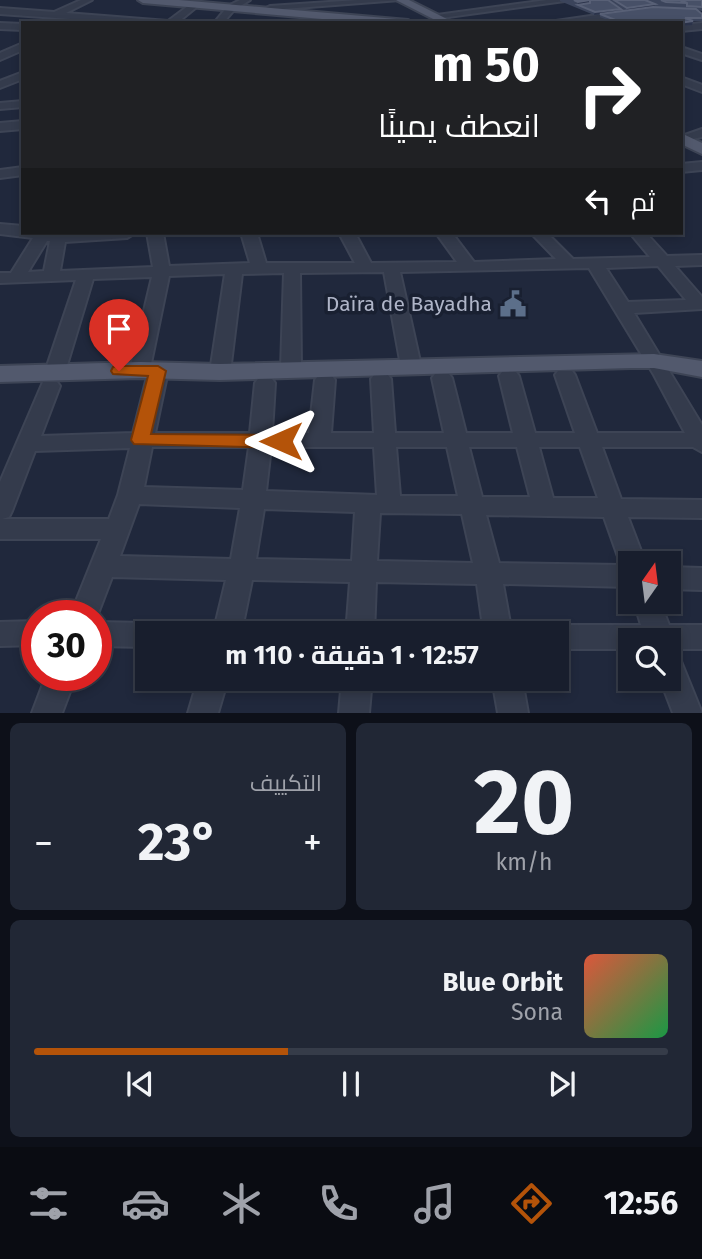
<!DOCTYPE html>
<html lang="ar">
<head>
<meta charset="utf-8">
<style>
	:root { --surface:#181e2d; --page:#212735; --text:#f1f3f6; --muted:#9fa2aa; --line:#363c49; --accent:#b45309 }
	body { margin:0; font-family:"Fira Sans",Cairo,sans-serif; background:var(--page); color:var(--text); direction:rtl; height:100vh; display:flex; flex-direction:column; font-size:26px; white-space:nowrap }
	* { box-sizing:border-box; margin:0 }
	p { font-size:23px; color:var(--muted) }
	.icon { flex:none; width:38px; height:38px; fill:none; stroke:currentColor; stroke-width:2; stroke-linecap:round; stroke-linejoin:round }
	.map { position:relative; height:713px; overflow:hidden; direction:ltr }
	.sheet { display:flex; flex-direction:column; gap:10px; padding:10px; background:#0d1019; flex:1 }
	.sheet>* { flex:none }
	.top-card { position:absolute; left:21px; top:21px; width:662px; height:214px; border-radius:0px; box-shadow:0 4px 10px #0003,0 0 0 2px var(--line); direction:rtl; background:#202124; color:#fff; overflow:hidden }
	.needle { width:46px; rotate:14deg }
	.fabs { position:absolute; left:618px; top:551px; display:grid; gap:14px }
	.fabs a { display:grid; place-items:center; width:63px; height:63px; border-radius:0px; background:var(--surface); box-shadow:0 4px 10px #0003,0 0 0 2px var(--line); font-size:35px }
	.speed { position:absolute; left:21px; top:600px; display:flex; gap:14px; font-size:35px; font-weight:700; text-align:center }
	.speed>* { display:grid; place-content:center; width:91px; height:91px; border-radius:50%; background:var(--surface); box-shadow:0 4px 10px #0003,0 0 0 2px var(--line); line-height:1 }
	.speed .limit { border:10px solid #d22; background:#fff; color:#111 }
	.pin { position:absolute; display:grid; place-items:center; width:60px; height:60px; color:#fff; margin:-72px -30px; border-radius:50% 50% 50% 0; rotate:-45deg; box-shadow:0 0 7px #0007 }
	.pin .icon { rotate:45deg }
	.me { position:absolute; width:77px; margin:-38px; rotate:270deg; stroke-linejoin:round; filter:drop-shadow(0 0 5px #0008) }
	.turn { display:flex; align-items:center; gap:24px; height:147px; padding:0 28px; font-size:32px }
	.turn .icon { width:91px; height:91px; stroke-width:2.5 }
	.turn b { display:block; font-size:49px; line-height:60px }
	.then { display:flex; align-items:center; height:66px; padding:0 28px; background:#0003; gap:14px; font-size:26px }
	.big { font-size:52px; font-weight:700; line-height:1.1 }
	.sheet .widget { flex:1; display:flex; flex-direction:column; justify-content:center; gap:10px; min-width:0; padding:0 24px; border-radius:10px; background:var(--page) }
	.sheet .dial { align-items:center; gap:0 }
	.dial b { font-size:91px; line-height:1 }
	.song { display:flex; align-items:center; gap:21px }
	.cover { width:84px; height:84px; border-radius:10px; background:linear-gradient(135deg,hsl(10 70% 55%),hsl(140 70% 35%)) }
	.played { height:7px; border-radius:4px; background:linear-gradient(90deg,var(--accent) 40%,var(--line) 40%) }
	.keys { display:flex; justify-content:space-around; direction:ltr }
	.heat { display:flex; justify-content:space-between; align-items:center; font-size:38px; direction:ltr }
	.sheet .tiles { flex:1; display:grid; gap:10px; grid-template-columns:1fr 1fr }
	.widget:last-child { grid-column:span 2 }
	.trip { position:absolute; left:135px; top:621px; width:434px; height:70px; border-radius:0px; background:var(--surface); box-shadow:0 4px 10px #0003,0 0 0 2px var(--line); font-weight:700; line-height:70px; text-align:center; direction:rtl }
	.tabs { display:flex; height:112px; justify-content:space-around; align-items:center; background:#0a0c12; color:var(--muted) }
	.tabs .icon { width:49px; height:49px }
	.tabs .selected { color:var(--accent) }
	.tabs b { font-size:32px; color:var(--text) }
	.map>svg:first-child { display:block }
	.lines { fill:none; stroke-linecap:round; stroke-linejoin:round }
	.minor-casing { stroke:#3d4455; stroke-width:4 }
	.major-casing { stroke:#3d4455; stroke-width:4 }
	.minor { fill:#343b4c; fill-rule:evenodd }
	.major { fill:#52596d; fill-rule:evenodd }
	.wall { fill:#3b445b }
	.shaded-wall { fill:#2b334a }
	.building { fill:#475067; stroke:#586076; stroke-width:2 }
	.route { fill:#b45309; stroke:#753606; stroke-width:2 }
	.labels { text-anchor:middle; stroke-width:7; stroke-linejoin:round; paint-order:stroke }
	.poi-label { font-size:21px; fill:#afb5c8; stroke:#192031; text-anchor:end }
</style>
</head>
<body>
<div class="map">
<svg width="702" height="713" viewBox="0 0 702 713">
	<rect width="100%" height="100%" fill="#20283c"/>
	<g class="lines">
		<g class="minor-casing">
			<path id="minor" d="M81,0h11l-26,13 102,8 24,-18 7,2 -22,18h-50l-127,-9v-6l54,4z
				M240,0h10l-16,10 -11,13h-9l14,-17z
				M358,0h42l-130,10 -4,-2 4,-2z
				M547,0h25l-131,18 -4,-3z
				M638,0h11l19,10 -7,2z
				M625,11l3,5 -57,7h-29z
				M0,23l23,1v6l-23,-1z
				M702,23v6l-21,2v-6z
				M23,43v7l-23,10v-7z
				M681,47l21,7v6l-21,-7z
				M23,72v7l-23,9v-7z
				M681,77l21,8v7l-21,-8z
				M23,101v6l-23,2v-6z
				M23,121v8l-23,2v-8z
				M702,129v8l-14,3 -6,-4z
				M702,162v8l-21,2v-8z
				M23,167v8l-23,3v-8z
				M0,224l23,2v7h112l-8,5 -62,4 -5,29 93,-4 -6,-34h16l6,33 81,-3 -9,-30h16l9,30h89l-16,-30h16l16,30 86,-1 -21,-29h16l22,29 82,-3 -25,-26h16l26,26 77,-2 -20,-24h16l21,23 35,-1v10l-27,1 27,31v12l-68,4 68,112v27l-9,-5h-91l19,52 81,1v18l-74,-1 18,47h-16v23l-127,-3 9,50h-28l-7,-50 -101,-2 -2,52h-28l4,-52 -98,-2 -11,54h-28l13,-54 -114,-3 -16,42v-3h-26l31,-77h-101v-57l43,-100h14l3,4 -19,50 92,-3 15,-60 -8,3 -7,-2 -3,-4 22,-93 -59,2 -28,93 -3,4h-14l-3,-4 31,-92 -76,3v-10h11l22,-35 -33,-4zM47,241h3l-6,30 -16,1zM658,266l28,34 -58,2 -22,-34zM589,268l65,107 31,58h-88l-22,-58 -3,-4h-14l-3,4 20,58h-40l-16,-57 -3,-4h-14l-3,4 14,57h-47l-14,-55 -3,-4h-14l-3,4 12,55h-49l-4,-54 -3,-4h-14l-3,4 3,54h-43l4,-53 -3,-4h-14l-3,4 -6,53h-37l3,-50 -3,-4h-14l-3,4 -5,50h-95l13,-62 -3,-4 -7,-2 -8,3 19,-92 56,-2 -15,98 3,4h14l3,-4 12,-98 42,-1 -3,96 3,4h14l3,-4 -1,-96 84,-1 17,94 3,4h14l3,-4 -21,-94zM152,447h97l-6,43 -99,-3zM271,447h103l3,48 -111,-4zM396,447h51l11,49h-58zM469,447h48l13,50h-48zM539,447h41l18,51h-45zM130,448l-12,47 -9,24h-107l7,-2 3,-6 23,-60zM139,504l101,4 -9,51 -111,-3zM264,509l91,3 -3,49 -96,-2zM380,513l82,1 11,49 -96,-2zM486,515l118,2 17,48 -122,-2z
				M668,567l34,1v22l-34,-1z
				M634,602h26l9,23h33v24h-34v-9h-38v9h-74v-15h-12l2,-6 10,-3h85z
				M37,621v24l-37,1v-24z
				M96,622l51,1 10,3 3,8h-13v13l-51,-1z
				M668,650l10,4 24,59h-29l-13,-34h8z
				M46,676h30l-14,37h-30z
				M198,679h30l-10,34h-30z
				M342,679h30l-3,34h-30z
				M492,679h30l6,34h-30z"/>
		</g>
		<g class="major-casing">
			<path id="major" d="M138,0h41l229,20 5,3h-46l-224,-20z
				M396,0h13l46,23h-14z
				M681,133l21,10v11l-21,-10z
				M654,354l48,7v16l-48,-9h-23l-411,12 -80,-2 -140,4v-16l140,-4 80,2z"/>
		</g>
		<use href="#minor" class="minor"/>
		<use href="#major" class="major"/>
	</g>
	<path class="wall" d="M560,0h48l13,9 -1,2h6l-18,-11h94v11l-5,-1 5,4v7h-9l-1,4 -11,1v-3h-67l-14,-6v-3l-6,1 -34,-14z"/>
	<path class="shaded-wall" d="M590,0l-1,7 -11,-2v-3z
		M655,4l-1,3 -27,4v-3z
		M621,9l-1,3 -26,3 1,-3z
		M693,21l-1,4 -11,1v-3z"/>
	<path class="building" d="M574,0h16l-12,2z
		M590,0h18l13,9 -26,3 -17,-7 12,-2z
		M614,0h31l10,4 -28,4z
		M661,0h19l7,3 -21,-1z
		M680,0h22v7l-15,-1v-3z
		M653,7l43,2 6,5v4h-17l8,3 -14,2h-56l-23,-9z"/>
	<path class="route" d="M119,366h39l8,5 -15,63 130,1 6,2 3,4 -3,5 -6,2 -147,-4 -3,-4 17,-64 -35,-2 -2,-3 2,-4z"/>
	<defs>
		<g id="civic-bare" transform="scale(2.1)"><path d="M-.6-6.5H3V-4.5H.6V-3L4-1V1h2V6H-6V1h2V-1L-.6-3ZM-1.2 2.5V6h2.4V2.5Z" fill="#5c6f8a" stroke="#192031" stroke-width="2.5" paint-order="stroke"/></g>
	</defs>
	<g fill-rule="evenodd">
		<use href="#civic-bare" x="513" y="304"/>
	</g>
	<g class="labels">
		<g class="poi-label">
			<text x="492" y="311">Daïra de Bayadha</text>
		</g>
	</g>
</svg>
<div class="fabs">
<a><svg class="needle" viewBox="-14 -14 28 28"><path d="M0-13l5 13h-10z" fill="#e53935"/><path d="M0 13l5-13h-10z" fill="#9fa2aa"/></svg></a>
<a><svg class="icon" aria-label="search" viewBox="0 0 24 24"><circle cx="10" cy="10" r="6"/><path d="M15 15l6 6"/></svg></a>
</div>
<div class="speed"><div class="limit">30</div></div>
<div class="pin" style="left:119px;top:371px;background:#d93025"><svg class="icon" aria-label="arrive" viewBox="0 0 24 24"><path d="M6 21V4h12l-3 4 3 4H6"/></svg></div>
<svg class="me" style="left:281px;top:441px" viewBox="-20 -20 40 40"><path d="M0-17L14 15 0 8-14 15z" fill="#b45309" stroke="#fff" stroke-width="4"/></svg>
<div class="trip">12:57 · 1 دقيقة · 110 m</div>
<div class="top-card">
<div class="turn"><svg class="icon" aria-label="right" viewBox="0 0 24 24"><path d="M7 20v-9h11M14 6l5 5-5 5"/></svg><div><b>50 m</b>انعطف يمينًا</div></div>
<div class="then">ثم<svg class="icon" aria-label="left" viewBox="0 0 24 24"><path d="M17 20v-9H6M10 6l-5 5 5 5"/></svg></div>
</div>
</div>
<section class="sheet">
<div class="tiles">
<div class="widget dial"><b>20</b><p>km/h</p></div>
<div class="widget"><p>التكييف</p>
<div class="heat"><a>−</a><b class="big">23°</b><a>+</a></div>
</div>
<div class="widget">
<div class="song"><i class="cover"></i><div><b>Blue Orbit</b><p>Sona</p></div></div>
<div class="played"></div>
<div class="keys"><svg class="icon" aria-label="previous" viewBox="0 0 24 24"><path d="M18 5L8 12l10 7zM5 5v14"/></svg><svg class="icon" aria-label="pause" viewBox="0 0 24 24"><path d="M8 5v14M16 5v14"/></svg><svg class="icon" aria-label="next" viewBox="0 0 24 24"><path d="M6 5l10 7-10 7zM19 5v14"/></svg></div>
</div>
</div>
</section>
<nav class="tabs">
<b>12:56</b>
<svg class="icon selected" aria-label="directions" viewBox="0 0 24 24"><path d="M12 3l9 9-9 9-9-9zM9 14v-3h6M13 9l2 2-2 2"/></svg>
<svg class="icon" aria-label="music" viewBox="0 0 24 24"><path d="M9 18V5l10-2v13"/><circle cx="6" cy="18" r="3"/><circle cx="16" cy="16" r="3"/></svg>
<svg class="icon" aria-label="phone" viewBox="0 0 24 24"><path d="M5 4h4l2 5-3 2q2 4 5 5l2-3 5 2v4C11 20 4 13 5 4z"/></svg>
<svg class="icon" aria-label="climate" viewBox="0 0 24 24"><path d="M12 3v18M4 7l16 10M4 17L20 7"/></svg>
<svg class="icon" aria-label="car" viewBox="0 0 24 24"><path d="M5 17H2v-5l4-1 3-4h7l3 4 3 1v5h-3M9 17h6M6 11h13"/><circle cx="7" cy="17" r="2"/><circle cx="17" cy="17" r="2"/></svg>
<svg class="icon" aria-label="filters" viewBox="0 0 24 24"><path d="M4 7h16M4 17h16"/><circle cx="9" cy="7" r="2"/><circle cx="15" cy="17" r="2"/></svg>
</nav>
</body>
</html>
